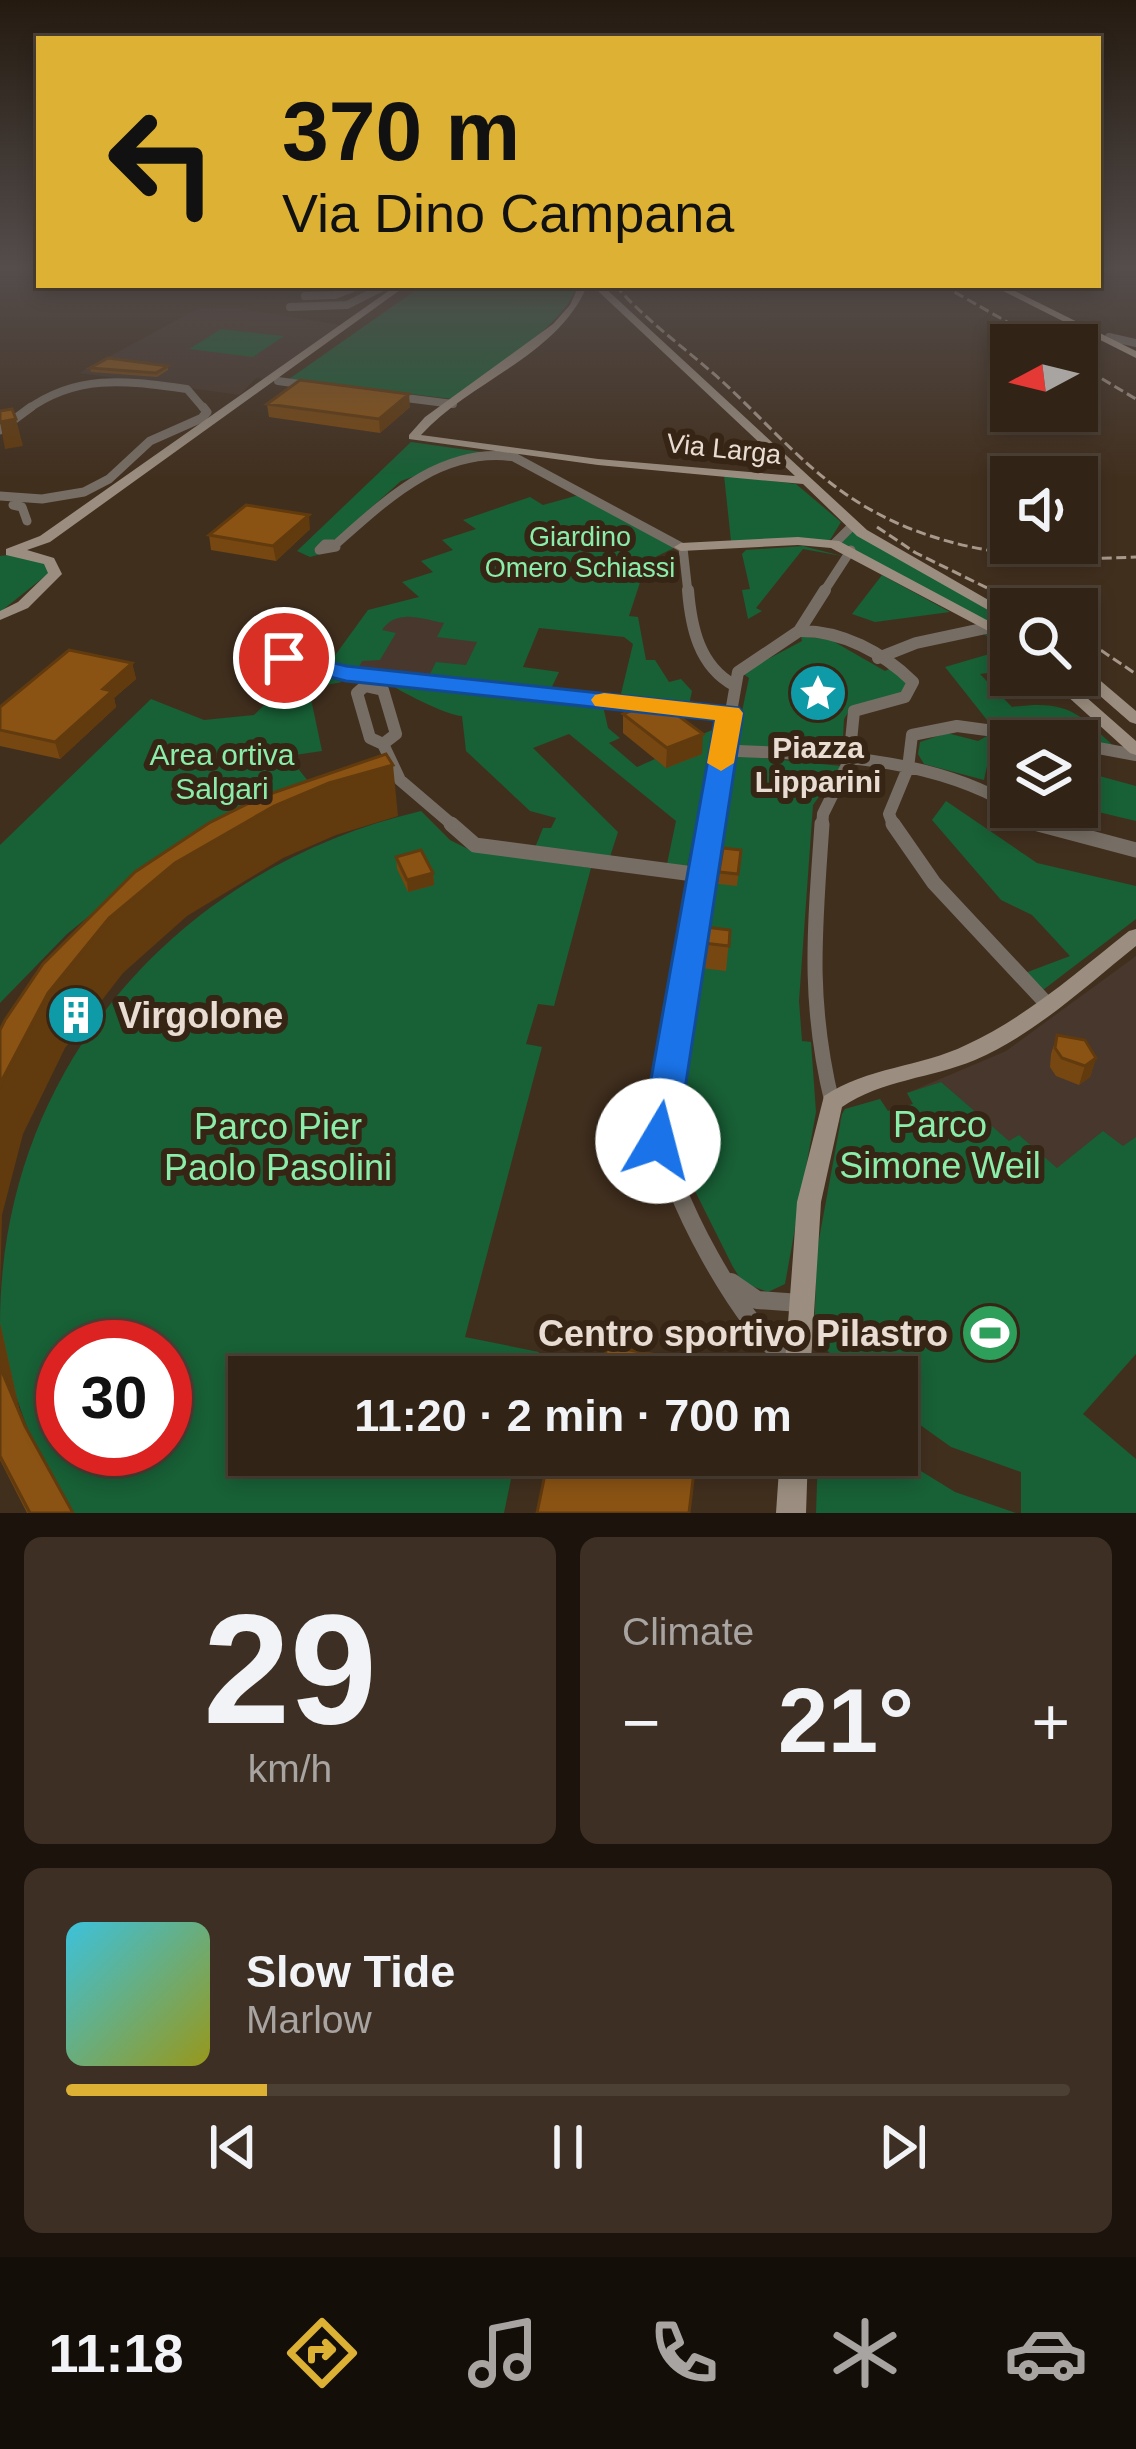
<!DOCTYPE html>
<html lang="en">
<head>
<meta charset="utf-8">
<style>
	:root { --surface:#312316; --page:#3d2f23; --text:#f1f3f6; --muted:#a8a4a1; --line:#4c4035; --accent:#ddb133 }
	body { margin:0; font-family:Arial,sans-serif; background:var(--page); color:var(--text); height:100vh; display:flex; flex-direction:column; font-size:45px; white-space:nowrap }
	* { box-sizing:border-box; margin:0 }
	p { font-size:39px; color:var(--muted) }
	.icon { flex:none; width:66px; height:66px; fill:none; stroke:currentColor; stroke-width:2; stroke-linecap:round; stroke-linejoin:round }
	.map { position:relative; height:1513px; overflow:hidden }
	.drawer { display:flex; flex-direction:column; gap:24px; padding:24px; background:#1b130c; flex:1 }
	.drawer>* { flex:none }
	.banner { position:absolute; left:36px; top:36px; width:1065px; height:252px; border-radius:0px; box-shadow:0 6px 18px #0003,0 0 0 3px var(--line); background:#ddb133; color:#111; overflow:hidden }
	.needle { width:78px; rotate:263deg }
	.tools { position:absolute; left:990px; top:324px; display:grid; gap:24px }
	.tools a { display:grid; place-items:center; width:108px; height:108px; border-radius:0px; background:var(--surface); box-shadow:0 6px 18px #0003,0 0 0 3px var(--line); font-size:60px }
	.speed { position:absolute; left:36px; top:1320px; display:flex; gap:24px; font-size:60px; font-weight:700; text-align:center }
	.speed>* { display:grid; place-content:center; width:156px; height:156px; border-radius:50%; background:var(--surface); box-shadow:0 6px 18px #0003,0 0 0 3px var(--line); line-height:1 }
	.speed .limit { border:18px solid #d22; background:#fff; color:#111 }
	.pin { position:absolute; display:grid; place-items:center; width:102px; height:102px; color:#fff; margin:-51px; border:6px solid #fff; border-radius:50%; box-shadow:0 3px 12px #0007 }
	.me { position:absolute; width:132px; margin:-66px; rotate:8deg; stroke-linejoin:round; filter:drop-shadow(0 0 9px #0008) }
	.turn { display:flex; align-items:center; gap:42px; height:252px; padding:0 48px; font-size:54px }
	.turn .icon { width:156px; height:156px; stroke-width:2.5 }
	.turn b { display:block; font-size:84px; line-height:102px }
	.big { font-size:90px; font-weight:700; line-height:1.1 }
	.drawer .card { flex:1; display:flex; flex-direction:column; justify-content:center; gap:18px; min-width:0; padding:0 42px; border-radius:18px; background:var(--page) }
	.drawer .dial { align-items:center; gap:0 }
	.dial b { font-size:156px; line-height:1 }
	.song { display:flex; align-items:center; gap:36px }
	.cover { width:144px; height:144px; border-radius:18px; background:linear-gradient(135deg,hsl(190 70% 55%),hsl(60 70% 35%)) }
	.played { height:12px; border-radius:6px; background:linear-gradient(90deg,var(--accent) 20%,var(--line) 20%) }
	.keys { display:flex; justify-content:space-around; direction:ltr }
	.heat { display:flex; justify-content:space-between; align-items:center; font-size:66px; direction:ltr }
	.drawer .tiles { flex:1; display:grid; gap:24px; grid-template-columns:1fr 1fr }
	.card:last-child { grid-column:span 2 }
	.trip { position:absolute; left:228px; top:1356px; width:690px; height:120px; border-radius:0px; background:var(--surface); box-shadow:0 6px 18px #0003,0 0 0 3px var(--line); font-weight:700; line-height:120px; text-align:center }
	.menu { display:flex; height:192px; justify-content:space-around; align-items:center; background:#140e09; color:var(--muted) }
	.menu .icon { width:84px; height:84px }
	.menu .on { color:var(--accent) }
	.menu b { font-size:54px; color:var(--text) }
	.map>svg:first-child { display:block }
	.education { fill:#47372c }
	.green { fill:#186036; fill-rule:evenodd }
	.lines { fill:none; stroke-linecap:round; stroke-linejoin:round }
	.street-far4 { stroke:#766e64; stroke-width:8 }
	.street-far3 { stroke:#766e64; stroke-width:9 }
	.street-far2 { stroke:#766e64; stroke-width:12 }
	.street-far1 { stroke:#766e64; stroke-width:15 }
	.street { stroke:#766e64; stroke-width:18 }
	.secondary { fill:#9b8e80; fill-rule:evenodd }
	.primary { fill:#b8a795; fill-rule:evenodd }
	.rail { stroke:#a7998c; stroke-width:3; stroke-dasharray:10 4.5; stroke-linecap:butt }
	.wall { fill:#774711 }
	.shaded-wall { fill:#613a0e }
	.building { fill:#8a5314; stroke:#613a0e; stroke-width:3 }
	.route { fill:#1a73e8; stroke:#114b97; stroke-width:3 }
	.slow { fill:#f59e0b }
	.labels { text-anchor:middle; stroke-width:12; stroke-linejoin:round; paint-order:stroke }
	.far-street-label { font-size:27px; fill:#e9ddd3; stroke:#362514 }
	.far-park-label { font-size:27px; fill:#8aedaa; stroke:#362514 }
	.poi-label { font-size:30px; font-weight:bold; fill:#e9ddd3; stroke:#362514 }
	.park-label { font-size:30px; fill:#8aedaa; stroke:#362514 }
	.near-poi-label { font-size:36px; font-weight:bold; fill:#e9ddd3; stroke:#362514; text-anchor:start }
	.near-park-label { font-size:36px; fill:#8aedaa; stroke:#362514 }
</style>
</head>
<body>
<div class="map">
<svg width="1136" height="1513" viewBox="0 0 1136 1513">
	<rect width="100%" height="100%" fill="#412f1e"/>
	<path class="education" d="M199,308l44,1 102,17 -75,54 -14,-2 -16,17 -161,-22z
		M420,597l116,4 -63,82 -132,-14 27,-59z
		M1136,956v281l-297,-115 6,-13 35,-10 7,12 26,-7 -6,-11 99,-42z"/>
	<path class="green" d="M423,285h154c-10,40 -92,89 -125,114l-163,-20z
		M221,329l63,7 -31,21 -64,-8z
		M411,442l71,10 -81,29 -65,58 -20,7 -2,5 7,3 -11,3 -13,-6z
		M724,475l72,9 45,38 -11,18 -99,1z
		M586,493l90,54 -29,14 -18,55 9,1 8,43h9l14,22 12,-3 11,12 -3,14 -69,-7 13,-54 -9,-7 -85,-9 -16,39 36,5 -9,19 -122,-13 8,-16 30,3 11,-23 -40,-5 7,-14c-22,-4 -47,-15 -62,7l14,3 -16,27 -18,1 -5,10 -29,-6 40,-55 51,-13 -17,-15 31,-10 -12,-11 32,-11 -11,-10 34,-11 -13,-9 67,-23 13,8z
		M852,531l159,92v11l-171,-92z
		M803,546l39,10 -39,-7 -47,59 6,3 -14,8 -6,-29 8,-1 -8,-35 4,-4z
		M8,555l37,8 4,10 -49,39v-56z
		M882,575l68,37 -75,10 -23,-8z
		M983,633l26,10 2,27 -31,4 32,33c58,-8 67,7 107,44l-98,-21 -3,-8 -31,-2 -42,-53 58,-17z
		M801,636l30,4 54,31 6,-3 17,17 -3,6 -55,18 -6,10 -2,36 -107,-10 14,-67 -7,-5 60,-32z
		M302,668l40,14 -21,4 -10,13 11,52 -34,5 28,35 -196,100 -53,43 -67,69v-158l151,-146 53,21 50,-5z
		M386,682l217,24 5,22 12,10 -11,5 28,24 18,-8 12,9 18,-27 30,-12 -28,138 -20,-3 9,-43 -107,-87 -36,14 85,84 -9,28 -75,-10 9,-22h8l5,-10 -26,-7 -64,-60 -4,-35c-15,0 -64,-26 -76,-34z
		M947,733l31,8 11,-6 7,2 -2,29h-7l-3,14 -60,-16 -6,-10 2,-12z
		M733,755l108,11 -28,39 -14,196 3,40 9,1 5,70 -31,172 -17,8 -25,-9 -10,-16 -66,-132 56,-357z
		M1081,771l55,15v35l-59,-14v-32z
		M946,801l91,62 99,23v33l-93,71 -18,-17 45,-17 -38,-41 -31,-15 -69,-80z
		M421,811l29,29 20,10 121,18 -37,138 -16,-2 -12,40 16,3 -77,290 74,15 -5,25h-285v78h267l-12,58h-437c-31,-60 -58,-120 -67,-188 0,-263 185,-459 421,-514zM63,1347h102v102h-102z
		M941,1082l68,59 10,-6 38,33 46,-37 20,15 13,-9v217l-53,60 53,45v54h-115v-41l-70,-25 -49,-35 -5,3v-38h-45l-38,-41 3,-86 25,-136 3,-5 35,-10 8,12 25,-7 -6,-11z
		M818,1455h77l60,37 61,21h-200z"/>
	<g class="lines">
		<path class="street-far4" d="M1098,269l11,-3
			M305,296l30,-1 25,-10
			M290,307l57,-2 40,-20
			M1109,337l27,6
			M278,381l29,4
			M398,397l55,7
			M27,410c51,-37 100,-29 160,-21l18,21"/>
		<path class="street-far3" d="M0,430l31,-23
			M512,456l171,92 5,45
			M0,496l42,3 42,-7 25,-13 41,-38 52,-23 5,-6 -4,-5
			M13,505l9,2 5,14
			M325,544h8l3,3 -17,3z
			M834,544l19,-19
			M335,545c51,-45 106,-99 180,-88
			M823,593l28,-43"/>
		<path class="street-far2" d="M688,590c3,37 11,76 46,95
			M799,631c42,-1 85,22 114,51l-8,15 -51,14 -5,50 -26,53 -1,13
			M284,658l62,15 384,41
			M878,658l38,-15 75,-16
			M365,686l18,4 13,44 -13,10 -13,-6 -13,-45z
			M383,744l17,36 55,47
			M1077,744l59,11
			M723,750c99,6 200,4 288,55
			M1014,807l34,20
			M711,827l27,-155 61,-41 26,-41
			M894,827l-5,-13 19,-46 4,-33 45,-9 110,15"/>
		<path class="street-far1" d="M451,824l24,21 226,30
			M822,824c-7,104 -15,175 10,278
			M893,824l41,59 113,121
			M1038,824l98,26
			M659,1128l53,-304"/>
		<path class="street" d="M660,1125c3,61 85,209 136,243
			M731,1282l26,18 43,3"/>
		<path class="secondary" d="M397,285h10l-357,257 -23,8 27,8 8,16 -34,34 -28,12v-9l18,-9 30,-29 -4,-9 -38,-9v-6l34,-13z
			M579,285l25,2 263,243 144,83v10l-154,-87 -54,-52 -205,-19 -189,-26v-4l16,-18 128,-93 17,-19zM587,286l11,5 197,185 -197,-17 -177,-24c50,-55 136,-78 166,-149z
			M798,537l41,4 172,92v10l-180,-95 -33,-3 -117,6 -7,-4 7,-4z
			M1077,663l5,2 54,46v13l-6,-2 -54,-47z
			M1044,675h17l75,66v14l-6,-2z
			M1136,929v17c-51,41 -101,88 -161,114 -43,18 -94,20 -133,47l-21,95 -11,175h-26l13,-175 27,-106c43,-29 97,-29 142,-51 61,-28 111,-73 163,-114z
			M780,1455h28l-2,58h-30z"/>
		<path class="primary" d="M991,285h12l133,66v7z"/>
		<path class="rail" d="M615,285c32,37 73,65 109,98 42,39 81,85 129,116 84,55 186,63 283,58
			M942,285l106,60
			M1077,364l59,35
			M877,527l39,26 114,56
			M1077,634l59,40"/>
	</g>
	<path class="wall" d="M168,366v4l-11,7 -66,-5 -1,-4z
		M267,404l143,3 -30,26 -111,-16z
		M310,529l-34,32 -65,-11 -2,-15z
		M132,663l4,16 -22,19 2,9 -56,52 -60,-13v-39z
		M623,714l79,40 -36,14 -43,-35z
		M723,848l18,2 -4,36 -19,-2z
		M396,857l37,16 1,12 -26,7 -11,-23z
		M705,927l25,3 -4,41 -25,-3z
		M1057,1035l39,23 -6,19 -11,8 -23,-9 -6,-9 1,-13z
		M0,1323l19,85 12,29 42,76h-46l-27,-53z
		M549,1455h154l-3,19z"/>
	<path class="shaded-wall" d="M409,394l1,13 -30,26 -1,-14z
		M16,419l7,27 -18,3 -5,-27z
		M309,515l1,14 -34,32 -3,-15z
		M132,663l4,16 -22,19 2,9 -56,52 -5,-17 48,-53z
		M703,734l-1,20 -36,14 1,-20z
		M393,765l5,51 -62,19 -53,23 -96,58 -64,57 -58,75 -42,86 -21,81 -2,76v-202l3,-11 45,-85 61,-75 66,-55 99,-57 55,-23z
		M433,873l1,12 -26,7 -1,-12z
		M1096,1058l-6,19 -11,8 6,-19z
		M0,1323l19,85 30,72 -49,-113z"/>
	<path class="building" d="M108,358l60,8 -12,7 -66,-5z
		M300,380l109,14 -30,25 -112,-15z
		M12,409l4,10 -16,3v-11z
		M246,505l63,10 -36,31 -64,-11z
		M69,650l63,13 -29,26 9,2 -57,51 -55,-12v-23z
		M657,700l46,34 -36,14 -44,-34z
		M386,754l7,11 -64,18 -55,23 -99,57 -66,55 -61,75 -45,85 -3,11v-59l5,-10 38,-56 92,-92 74,-49 52,-26z
		M723,848l18,2 -3,24 -19,-2z
		M421,850l12,23 -26,7 -11,-23z
		M705,927l25,3 -1,16 -26,-3z
		M1057,1035l28,5 11,18 -11,8 -23,-8 -7,-10z
		M607,1346l106,19 -2,12h-110z
		M0,1367l25,59 48,87h-43l-30,-57z
		M549,1455h147l-7,58h-152z"/>
	<linearGradient id="sky" x2="0" y2="1"><stop stop-color="#241a10"/><stop offset="0.56" stop-color="#544d4c"/><stop offset="1" stop-color="#544d4c" stop-opacity="0"/></linearGradient>
	<rect width="1136" height="478" fill="url(#sky)"/>
	<path class="route" d="M284,650l62,16 393,42 4,5 -66,428 -5,11 -14,4 -13,-4 -5,-11 75,-421 -369,-39 -71,-18v-11z"/>
	<path class="slow" d="M604,693l135,15 4,5 -9,50 -13,8 -14,-8 8,-43 -120,-14 -4,-6 4,-5z"/>
	<defs>
		<g id="sight-disc" transform="scale(3)"><circle r="9.5" fill="#0f9aa8" stroke="#362514"/><path d="M0-6L1.8-2.2L6-1.7L2.9 1.2L3.7 5.4L0 3.3L-3.7 5.4L-2.9 1.2L-6-1.7L-1.8-2.2Z" fill="#fff"/></g>
		<g id="building-disc" transform="scale(3)"><circle r="9.5" fill="#0f9aa8" stroke="#362514"/><path d="M-4-6H4V6H1V3H-1V6H-4ZM-2.5-4.3h1.7v1.8h-1.7ZM.8-4.3h1.7v1.8H.8ZM-2.5-1h1.7V.8h-1.7ZM.8-1h1.7V.8H.8Z" fill="#fff"/></g>
		<g id="stadium-disc" transform="scale(3)"><circle r="9.5" fill="#2e9e5b" stroke="#362514"/><path d="M0-5a6.5 5 0 1 0 0 10a6.5 5 0 1 0 0-10ZM-3.5-1.8h7v3.6h-7Z" fill="#fff"/></g>
	</defs>
	<g fill-rule="evenodd">
		<use href="#sight-disc" x="818" y="693"/>
		<use href="#building-disc" x="76" y="1015"/>
		<use href="#stadium-disc" x="990" y="1333"/>
	</g>
	<g class="labels">
		<g class="far-street-label">
			<text transform="translate(724 449) rotate(6)" y="9">Via Larga</text>
		</g>
		<g class="far-park-label">
			<text x="580" y="546">Giardino<tspan x="580" dy="31">Omero Schiassi</tspan></text>
		</g>
		<g class="poi-label">
			<text x="818" y="758">Piazza<tspan x="818" dy="34">Lipparini</tspan></text>
		</g>
		<g class="park-label">
			<text x="222" y="765">Area ortiva<tspan x="222" dy="34">Salgari</tspan></text>
		</g>
		<g class="near-poi-label">
			<text x="118" y="1028">Virgolone</text>
			<text x="948" y="1346" text-anchor="end">Centro sportivo Pilastro</text>
		</g>
		<g class="near-park-label">
			<text x="940" y="1137">Parco<tspan x="940" dy="41">Simone Weil</tspan></text>
			<text x="278" y="1139">Parco Pier<tspan x="278" dy="41">Paolo Pasolini</tspan></text>
		</g>
	</g>
</svg>
<div class="tools">
<a><svg class="needle" viewBox="-14 -14 28 28"><path d="M0-13l5 13h-10z" fill="#e53935"/><path d="M0 13l5-13h-10z" fill="#a8a4a1"/></svg></a>
<a><svg class="icon" aria-label="sound" viewBox="0 0 24 24"><path d="M4 9h4l5-4v14l-5-4H4zM17 9q2 3 0 6"/></svg></a>
<a><svg class="icon" aria-label="search" viewBox="0 0 24 24"><circle cx="10" cy="10" r="6"/><path d="M15 15l6 6"/></svg></a>
<a><svg class="icon" aria-label="layers" viewBox="0 0 24 24"><path d="M12 4l9 5-9 5-9-5zM3 14l9 5 9-5"/></svg></a>
</div>
<div class="speed"><div class="limit">30</div></div>
<div class="pin" style="left:284px;top:658px;background:#d93025"><svg class="icon" aria-label="arrive" viewBox="0 0 24 24"><path d="M6 21V4h12l-3 4 3 4H6"/></svg></div>
<svg class="me" style="left:658px;top:1141px" viewBox="-20 -20 40 40"><circle r="19" fill="#fff"/><path d="M0-13L10 11 0 6-10 11z" fill="#1a73e8"/></svg>
<div class="trip">11:20 · 2 min · 700 m</div>
<div class="banner">
<div class="turn"><svg class="icon" aria-label="left" viewBox="0 0 24 24"><path d="M17 20v-9H6M10 6l-5 5 5 5"/></svg><div><b>370 m</b>Via Dino Campana</div></div>
</div>
</div>
<section class="drawer">
<div class="tiles">
<div class="card dial"><b>29</b><p>km/h</p></div>
<div class="card"><p>Climate</p>
<div class="heat"><a>−</a><b class="big">21°</b><a>+</a></div>
</div>
<div class="card">
<div class="song"><i class="cover"></i><div><b>Slow Tide</b><p>Marlow</p></div></div>
<div class="played"></div>
<div class="keys"><svg class="icon" aria-label="previous" viewBox="0 0 24 24"><path d="M18 5L8 12l10 7zM5 5v14"/></svg><svg class="icon" aria-label="pause" viewBox="0 0 24 24"><path d="M8 5v14M16 5v14"/></svg><svg class="icon" aria-label="next" viewBox="0 0 24 24"><path d="M6 5l10 7-10 7zM19 5v14"/></svg></div>
</div>
</div>
</section>
<nav class="menu">
<b>11:18</b>
<svg class="icon on" aria-label="directions" viewBox="0 0 24 24"><path d="M12 3l9 9-9 9-9-9zM9 14v-3h6M13 9l2 2-2 2"/></svg>
<svg class="icon" aria-label="music" viewBox="0 0 24 24"><path d="M9 18V5l10-2v13"/><circle cx="6" cy="18" r="3"/><circle cx="16" cy="16" r="3"/></svg>
<svg class="icon" aria-label="phone" viewBox="0 0 24 24"><path d="M5 4h4l2 5-3 2q2 4 5 5l2-3 5 2v4C11 20 4 13 5 4z"/></svg>
<svg class="icon" aria-label="climate" viewBox="0 0 24 24"><path d="M12 3v18M4 7l16 10M4 17L20 7"/></svg>
<svg class="icon" aria-label="car" viewBox="0 0 24 24"><path d="M5 17H2v-5l4-1 3-4h7l3 4 3 1v5h-3M9 17h6M6 11h13"/><circle cx="7" cy="17" r="2"/><circle cx="17" cy="17" r="2"/></svg>
</nav>
</body>
</html>
